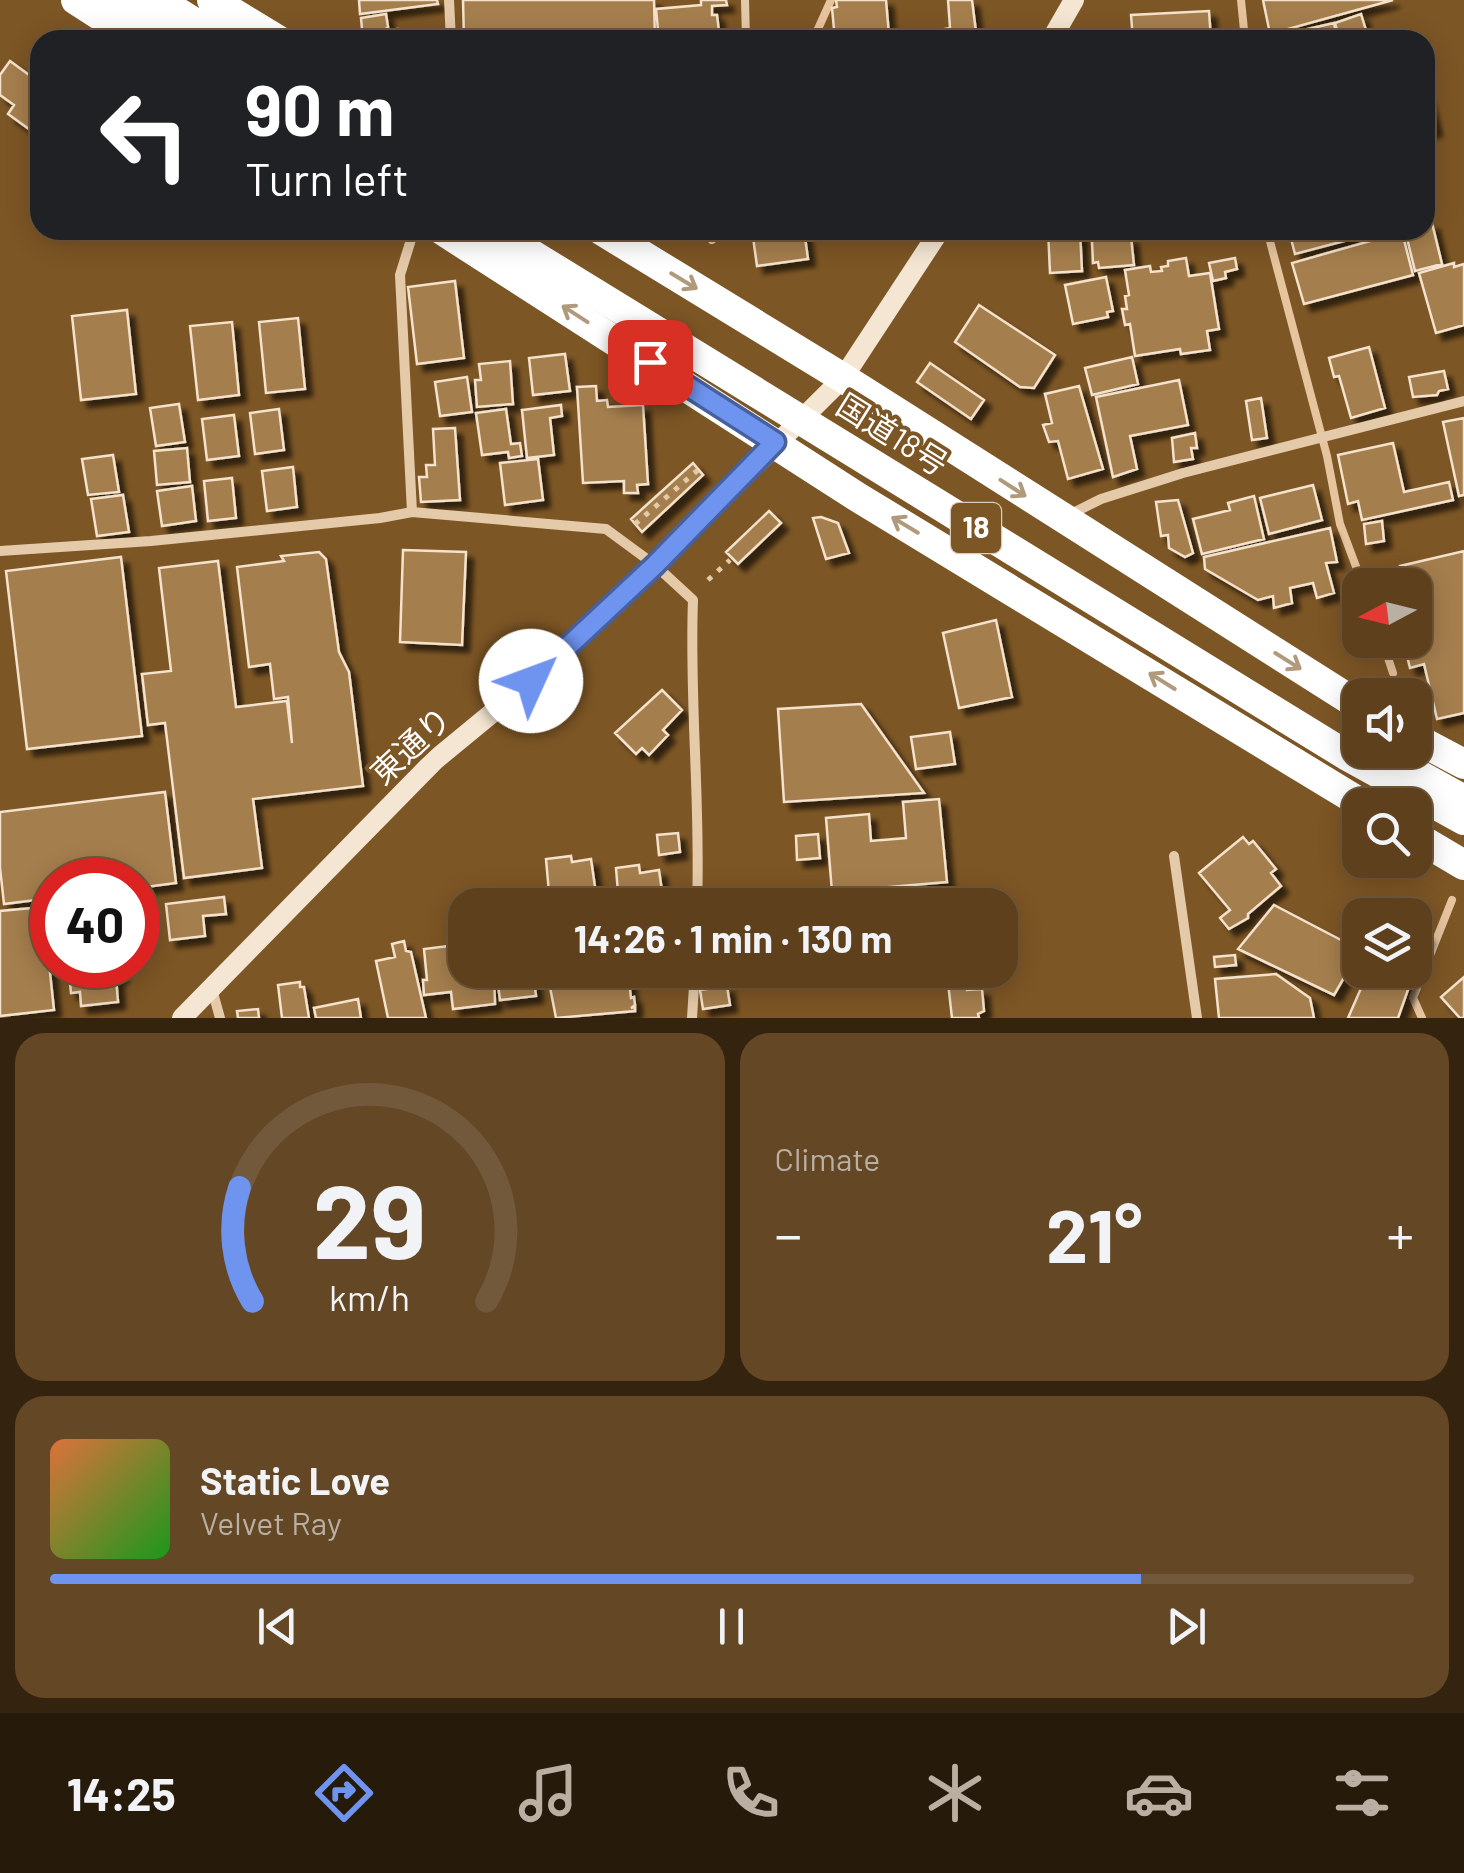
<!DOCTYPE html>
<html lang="en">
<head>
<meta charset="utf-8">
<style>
	:root { --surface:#5e401c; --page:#644725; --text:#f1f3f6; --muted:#b9afa3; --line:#73593b; --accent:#6e94ef }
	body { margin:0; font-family:Barlow,"Noto Sans JP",sans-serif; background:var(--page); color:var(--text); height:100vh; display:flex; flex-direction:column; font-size:38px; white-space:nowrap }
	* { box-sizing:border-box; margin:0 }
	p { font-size:32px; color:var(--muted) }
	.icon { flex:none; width:55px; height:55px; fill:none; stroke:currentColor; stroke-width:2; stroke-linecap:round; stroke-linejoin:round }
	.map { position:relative; height:1018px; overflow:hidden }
	.panel { display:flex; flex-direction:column; gap:15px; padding:15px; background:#34230f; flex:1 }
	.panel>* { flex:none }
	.guide { position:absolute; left:30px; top:30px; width:1405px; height:210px; border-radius:30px; box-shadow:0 5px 25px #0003,0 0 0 2px var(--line); background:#202124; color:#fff; overflow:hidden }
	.needle { width:65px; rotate:263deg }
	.controls { position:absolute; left:1342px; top:568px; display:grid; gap:20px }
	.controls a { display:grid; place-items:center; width:90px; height:90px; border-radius:20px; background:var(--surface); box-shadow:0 5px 25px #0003,0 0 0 2px var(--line); font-size:50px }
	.speed { position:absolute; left:30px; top:858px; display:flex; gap:20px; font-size:50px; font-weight:700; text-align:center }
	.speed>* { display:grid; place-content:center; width:130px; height:130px; border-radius:50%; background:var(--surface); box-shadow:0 5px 25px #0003,0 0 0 2px var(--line); line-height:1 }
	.speed .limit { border:15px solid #d22; background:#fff; color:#111 }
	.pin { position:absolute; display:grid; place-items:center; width:85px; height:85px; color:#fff; margin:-42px; border-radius:20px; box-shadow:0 5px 15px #0006 }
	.me { position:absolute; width:110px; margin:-55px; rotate:47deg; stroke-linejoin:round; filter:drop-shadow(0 0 8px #0008) }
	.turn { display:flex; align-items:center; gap:35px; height:210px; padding:0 50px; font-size:45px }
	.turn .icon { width:130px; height:130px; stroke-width:2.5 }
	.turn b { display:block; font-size:70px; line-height:85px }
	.big { font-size:75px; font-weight:700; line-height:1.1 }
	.panel .tile { flex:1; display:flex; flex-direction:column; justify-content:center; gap:15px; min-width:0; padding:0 35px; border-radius:30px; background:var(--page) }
	.panel .dial { align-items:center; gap:0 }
	.dial svg { height:260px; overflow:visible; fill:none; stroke:var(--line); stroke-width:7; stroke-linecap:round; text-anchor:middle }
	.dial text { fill:var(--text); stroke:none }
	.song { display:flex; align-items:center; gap:30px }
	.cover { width:120px; height:120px; border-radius:15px; background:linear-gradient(135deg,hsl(20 70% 55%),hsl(120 70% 35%)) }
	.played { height:10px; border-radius:5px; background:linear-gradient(90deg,var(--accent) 80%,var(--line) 80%) }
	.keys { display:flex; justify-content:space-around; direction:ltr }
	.heat { display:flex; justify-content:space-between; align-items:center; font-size:55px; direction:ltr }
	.panel .tiles { flex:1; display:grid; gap:15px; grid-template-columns:1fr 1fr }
	.tile:last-child { grid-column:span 2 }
	.trip { position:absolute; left:448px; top:888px; width:570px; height:100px; border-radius:30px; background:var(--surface); box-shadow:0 5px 25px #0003,0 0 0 2px var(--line); font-weight:700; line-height:100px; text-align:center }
	.menu { display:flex; height:160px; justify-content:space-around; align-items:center; background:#261a0b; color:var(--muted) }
	.menu .icon { width:70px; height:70px }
	.menu .on { color:var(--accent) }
	.menu b { font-size:45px; color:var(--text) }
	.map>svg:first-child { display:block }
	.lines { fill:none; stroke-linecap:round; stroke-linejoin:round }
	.stream { stroke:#e6c49e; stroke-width:8 }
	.building { fill:#a57e4d; stroke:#f4e2cc; stroke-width:2.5; filter:url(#shadow) }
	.path { stroke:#e5caa9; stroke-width:5; stroke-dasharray:5 8; stroke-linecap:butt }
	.lane { stroke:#e5caa9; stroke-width:8 }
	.street { stroke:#e5caa9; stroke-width:10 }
	.secondary { stroke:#f5e6d3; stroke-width:20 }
	.highway { stroke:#fff; stroke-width:30 }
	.highway-bridge { stroke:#fff; stroke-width:30 }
	.oneway { stroke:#b19a7c }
	.route-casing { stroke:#48609b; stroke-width:25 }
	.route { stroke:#6e94ef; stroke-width:18 }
	.labels { text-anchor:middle; stroke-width:8; stroke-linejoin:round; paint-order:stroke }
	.shield { fill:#7d5625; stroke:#d8ccbe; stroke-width:2.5 }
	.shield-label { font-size:30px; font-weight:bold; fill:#fff }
	.street-label { font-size:32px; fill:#fff; stroke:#7d5625 }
</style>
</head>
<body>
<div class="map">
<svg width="1464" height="1018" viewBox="0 0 1464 1018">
	<defs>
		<filter id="shadow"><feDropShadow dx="7" dy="7" stdDeviation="2.5" flood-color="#0009"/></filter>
	</defs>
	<rect width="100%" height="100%" fill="#7d5625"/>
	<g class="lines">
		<path class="stream" d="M1241,0l4,40
			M813,40l18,-40
			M711,230l1,10
			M1267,230l60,226 13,68 23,61
			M1382,640l11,33
			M1422,1018l-9,-20 39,-98"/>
	</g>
	<path class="building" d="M359,0h78l1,4 -78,10z
		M463,0h191l1,40h-191z
		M701,0h25l1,5 -15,1v9h5l3,25h-61l-3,-31 45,-4z
		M836,0h50l3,35 -54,5 -3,-32 5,-1z
		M948,0h24l5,40h-89l62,-12z
		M1263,0h130l-123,34z
		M1209,11l2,29h-78l-2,-25z
		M386,14l2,13 -3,3 13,-1 1,11h-36l-2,-22z
		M1361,14l8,26h-29l-5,-17z
		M1334,23l3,15 -36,2 -2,-9z
		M10,61l30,22v54l-32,-23 6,-9 -14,-10v-20z
		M1425,90l10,39 -10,3z
		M1432,223l10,41 -27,7 -10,-41h20v-5z
		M752,230h52l4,29 -51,7z
		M1048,230h32l2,41 -32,2z
		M1294,230h92l-91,24 -6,-23z
		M1402,232l11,43 -109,29 -12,-41z
		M1131,237l3,28 -35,3 -1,-6 -5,1 -1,-22z
		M1186,258l3,18 21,-3 9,56 -12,2 3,19 -29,4 -1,-5 -45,7 -5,-32 -5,1 -3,-16h5l-2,-13 4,-1 -4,-25 25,-4 1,6 11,-1 -1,-4 7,-1v-5z
		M1235,258l2,11 -12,3 1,6 -13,3 -4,-18z
		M1454,263v4l10,-3v61l-28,8 -17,-60z
		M1106,277l7,34 -6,1 1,5 -35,7 -8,-39z
		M455,281l9,77 -47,6 -9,-77z
		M979,305l76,50 -21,33 -14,-1 -65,-45z
		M127,310l9,84 -55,6 -9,-84z
		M298,318l7,71 -39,4 -7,-71z
		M232,322l7,73 -41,5 -8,-74z
		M1369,347l16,61 -34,10 -12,-42 -5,1 -5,-19z
		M565,354l5,37 -37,4 -4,-37z
		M1132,357l6,27 -46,11 -7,-27z
		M510,361l3,43 -36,3 -2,-27h6l-2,-16z
		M930,363l54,37 -13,19 -54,-37z
		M1444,371l4,18 -9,2 -2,4 -24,2 -4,-20z
		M467,377l5,35 -32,4 -5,-34z
		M1179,380l9,45 -58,11 7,33 -24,8 -17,-80z
		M596,386l1,15 10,-1 1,7 35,-2 5,79 -11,1 1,8h-14v-12l-41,2 -6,-96z
		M1079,386l24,83 -35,10 -10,-38 -9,1 -6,-17 9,-2 -7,-29z
		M1261,398l6,40 -15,2 -6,-39z
		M179,404l6,38 -29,4 -6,-38z
		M561,405l1,11 -12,2 4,37 -27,3 -5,-48z
		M279,409l5,41 -29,4 -5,-41z
		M506,409l5,35 9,-1 2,13 -13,2 -1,-6 -26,3 -6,-42z
		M234,415l5,41 -32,4 -5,-41z
		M1464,418v77l-5,1 -16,-74z
		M455,428l5,72 -39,2 -2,-25h8l-1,-12h9l-2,-36z
		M1195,433l2,15h-6l2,11 -19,3 -2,-24z
		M1393,443l11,49 45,-10 4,18 -91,20 -4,-19 -10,3 -10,-49z
		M187,448l3,34 -33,3 -3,-34z
		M113,455l6,37 -31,3 -6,-36z
		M538,459l5,41 -38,5 -5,-42z
		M693,463l10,12 -61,57 -11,-13z
		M293,467l4,40 -30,4 -5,-40z
		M232,478l4,40 -28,3 -4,-40z
		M1313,485l9,35 -53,14 -9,-36z
		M192,486l4,35 -34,5 -5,-35z
		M123,495l6,37 -32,4 -6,-37z
		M1254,496l10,43 -62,15 -9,-35 37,-9 -2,-7z
		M1178,500l15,53 -8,4 -16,-9 -1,-13 -7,1 -5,-34z
		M769,511l12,12 -43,41 -12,-12z
		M821,517l17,6 11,30 -23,6 -13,-41z
		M1382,521l2,20 -18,3 -2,-20z
		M1330,528l7,34 -11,1 8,30 -17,5 -4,-15 -23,5 2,15 -18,5 -1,-12 -15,4 -53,-31 -1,-12z
		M403,550l63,2 -4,93 -62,-3z
		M1464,551v162l-27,6 -13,-55 -14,4 -7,-28h12v-55h-11l-4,-19z
		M319,552l7,7 13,93 10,20 14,114 -110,13 9,69 -78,10 -19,-155 -17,2 -6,-51 29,-3 -12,-103 59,-7 18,146 51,-6 5,42 -4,-46 -14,2 -4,-35 -21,3 -12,-100 47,-6 -3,-5z
		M121,557l21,179 -115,13 -21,-178z
		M996,620l16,77 -53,11 -16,-75z
		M662,690l20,20 -19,20 5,5 -19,20 -7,-7 -6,6 -21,-21z
		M861,704l63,89 -140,9 -6,-93z
		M950,732l5,32 -39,5 -5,-32z
		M165,792l11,91 -38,5v-8h-86v18l-48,6 -4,-36v-56z
		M939,799l8,83 -115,10 -6,-74 43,-4 2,27 35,-3 -3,-36z
		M678,833l2,19 -21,3 -2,-20z
		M818,834l2,24 -23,2 -1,-24z
		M1243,837l6,7 4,-3 23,28 -5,4 10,13 -33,28v4l-19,11 -9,-11 10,-8 -31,-37z
		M571,856l1,6 19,-3 6,42 -3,4h-47l3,-1 -4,-45z
		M639,865l1,8 19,-3 5,35h-45l-3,-37z
		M224,897l2,17 -23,2 2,20 -35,4 -4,-36z
		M1274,905l86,45 -26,45 -96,-46z
		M43,907l11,103 -54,6v-105z
		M1415,931l12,5 -29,82h-50l21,-48h46z
		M404,941l2,10 5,1 15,66h-38l-12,-57 19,-4 -3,-13z
		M465,944v26h23v4h6l1,30 -42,5 -2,-17 -27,3 -1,-15h4l-3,-31z
		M1235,955l1,10 -21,2 -1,-10z
		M68,965h52l1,11 -5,1 2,25 -37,4 -1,-14 -9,1z
		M496,970h37l3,26 -36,4z
		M549,970h81l-2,3 3,25 3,-1 1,8 -4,3 4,-1v4l-79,7 -9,-46z
		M708,970h62v2l-61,7z
		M965,972l2,18 15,-1 2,22 -6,3 1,4h-27l-5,-44z
		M1276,974l34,24 4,20h-95l-4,-39z
		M1464,977v41h-4l-19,-21z
		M300,982v5h4l5,31h-27l-4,-33z
		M727,986l3,19 -27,4 -3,-19z
		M358,999l3,19h-45l-2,-10z
		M258,1009l1,9h-21l-1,-7z"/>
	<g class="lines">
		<path class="path" d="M635,524l63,-54
			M708,580l22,-20"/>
		<path class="lane" d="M745,0l1,40"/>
		<path class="street" d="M449,0l2,40
			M412,512l-12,-237 14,-45
			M1067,516l34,-17 82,-26 281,-72
			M0,551l151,-10 229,-23 32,-6 194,17 49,36 38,35c-4,102 8,203 4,305
			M1174,856l23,162
			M212,989l8,29
			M692,1018l3,-48"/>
		<path class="secondary" d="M1051,40l23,-40
			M182,1018l253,-258 96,-79 124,-116 188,-187 97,-148"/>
		<path class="highway" d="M76,0l62,40
			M117,0l65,40
			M158,0l64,40
			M212,0l66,40
			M442,230l417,268 505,307
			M601,230l242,148 517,328
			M1415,738l49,26
			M1374,750l90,50
			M1415,836l49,29"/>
		<path class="highway-bridge" d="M492,230l854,525 118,65"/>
	</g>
	<defs><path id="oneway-shaft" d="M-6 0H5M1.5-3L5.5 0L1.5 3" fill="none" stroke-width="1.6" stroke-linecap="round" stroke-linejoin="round" transform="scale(2.5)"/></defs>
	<g class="oneway">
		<use href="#oneway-shaft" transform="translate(684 281) rotate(31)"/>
		<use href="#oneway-shaft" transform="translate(575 314) rotate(-147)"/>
		<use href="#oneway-shaft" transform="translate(1013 488) rotate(33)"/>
		<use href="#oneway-shaft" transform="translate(905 525) rotate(-149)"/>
		<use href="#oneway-shaft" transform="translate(1288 661) rotate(32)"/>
		<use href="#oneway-shaft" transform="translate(1162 681) rotate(-148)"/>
	</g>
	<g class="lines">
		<g class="route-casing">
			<path id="route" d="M531,681l124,-116 120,-123 -125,-80"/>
		</g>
		<use href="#route" class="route"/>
	</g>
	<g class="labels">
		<rect class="shield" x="951" y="503" width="50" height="50" rx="8"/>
		<g class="shield-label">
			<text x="976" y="538">18</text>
		</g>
		<g class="street-label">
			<text transform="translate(892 435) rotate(32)" y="11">国道18号</text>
			<text transform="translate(411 746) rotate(-43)" y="11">東通り</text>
		</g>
	</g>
</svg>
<div class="controls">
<a><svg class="needle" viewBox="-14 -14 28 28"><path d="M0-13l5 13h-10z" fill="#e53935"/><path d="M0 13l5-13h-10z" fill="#b9afa3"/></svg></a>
<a><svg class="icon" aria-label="sound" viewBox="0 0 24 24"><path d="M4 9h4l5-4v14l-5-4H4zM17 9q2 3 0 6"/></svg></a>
<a><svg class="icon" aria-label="search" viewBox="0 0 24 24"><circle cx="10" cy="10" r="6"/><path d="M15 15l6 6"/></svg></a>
<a><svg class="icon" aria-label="layers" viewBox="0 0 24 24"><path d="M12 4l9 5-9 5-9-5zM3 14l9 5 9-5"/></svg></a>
</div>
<div class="speed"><div class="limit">40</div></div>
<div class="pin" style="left:650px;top:362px;background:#d93025"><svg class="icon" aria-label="arrive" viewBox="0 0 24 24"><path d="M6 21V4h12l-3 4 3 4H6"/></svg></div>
<svg class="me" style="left:531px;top:681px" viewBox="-20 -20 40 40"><circle r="19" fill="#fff"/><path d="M0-13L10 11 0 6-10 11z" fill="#6e94ef"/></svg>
<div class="trip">14:26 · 1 min · 130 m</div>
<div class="guide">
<div class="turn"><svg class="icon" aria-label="left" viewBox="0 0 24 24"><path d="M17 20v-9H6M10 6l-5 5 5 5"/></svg><div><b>90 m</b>Turn left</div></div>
</div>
</div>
<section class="panel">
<div class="tiles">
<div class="tile dial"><svg viewBox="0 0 100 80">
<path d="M14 69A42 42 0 1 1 86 69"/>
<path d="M14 69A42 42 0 0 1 10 34" stroke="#6e94ef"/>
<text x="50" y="56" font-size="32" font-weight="700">29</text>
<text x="50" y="72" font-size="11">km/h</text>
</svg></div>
<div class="tile"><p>Climate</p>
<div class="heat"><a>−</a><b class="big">21°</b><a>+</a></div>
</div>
<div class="tile">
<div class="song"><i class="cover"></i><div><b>Static Love</b><p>Velvet Ray</p></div></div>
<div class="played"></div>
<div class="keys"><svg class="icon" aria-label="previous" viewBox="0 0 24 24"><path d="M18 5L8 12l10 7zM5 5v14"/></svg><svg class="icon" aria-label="pause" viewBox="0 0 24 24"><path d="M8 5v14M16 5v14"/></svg><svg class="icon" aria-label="next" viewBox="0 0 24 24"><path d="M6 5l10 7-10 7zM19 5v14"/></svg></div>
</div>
</div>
</section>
<nav class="menu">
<b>14:25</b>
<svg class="icon on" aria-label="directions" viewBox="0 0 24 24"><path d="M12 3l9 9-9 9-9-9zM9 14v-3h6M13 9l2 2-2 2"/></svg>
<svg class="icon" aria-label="music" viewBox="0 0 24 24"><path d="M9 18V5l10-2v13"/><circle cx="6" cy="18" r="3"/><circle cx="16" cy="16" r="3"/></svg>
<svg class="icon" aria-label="phone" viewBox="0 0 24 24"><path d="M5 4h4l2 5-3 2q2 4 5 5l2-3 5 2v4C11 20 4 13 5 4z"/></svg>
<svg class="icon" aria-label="climate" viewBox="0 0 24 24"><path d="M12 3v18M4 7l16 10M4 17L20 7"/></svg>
<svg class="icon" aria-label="car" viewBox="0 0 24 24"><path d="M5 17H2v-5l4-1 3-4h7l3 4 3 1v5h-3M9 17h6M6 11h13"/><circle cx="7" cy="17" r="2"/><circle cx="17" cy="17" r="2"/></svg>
<svg class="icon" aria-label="filters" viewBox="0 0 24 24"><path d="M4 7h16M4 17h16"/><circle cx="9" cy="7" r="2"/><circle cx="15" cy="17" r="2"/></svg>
</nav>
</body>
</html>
